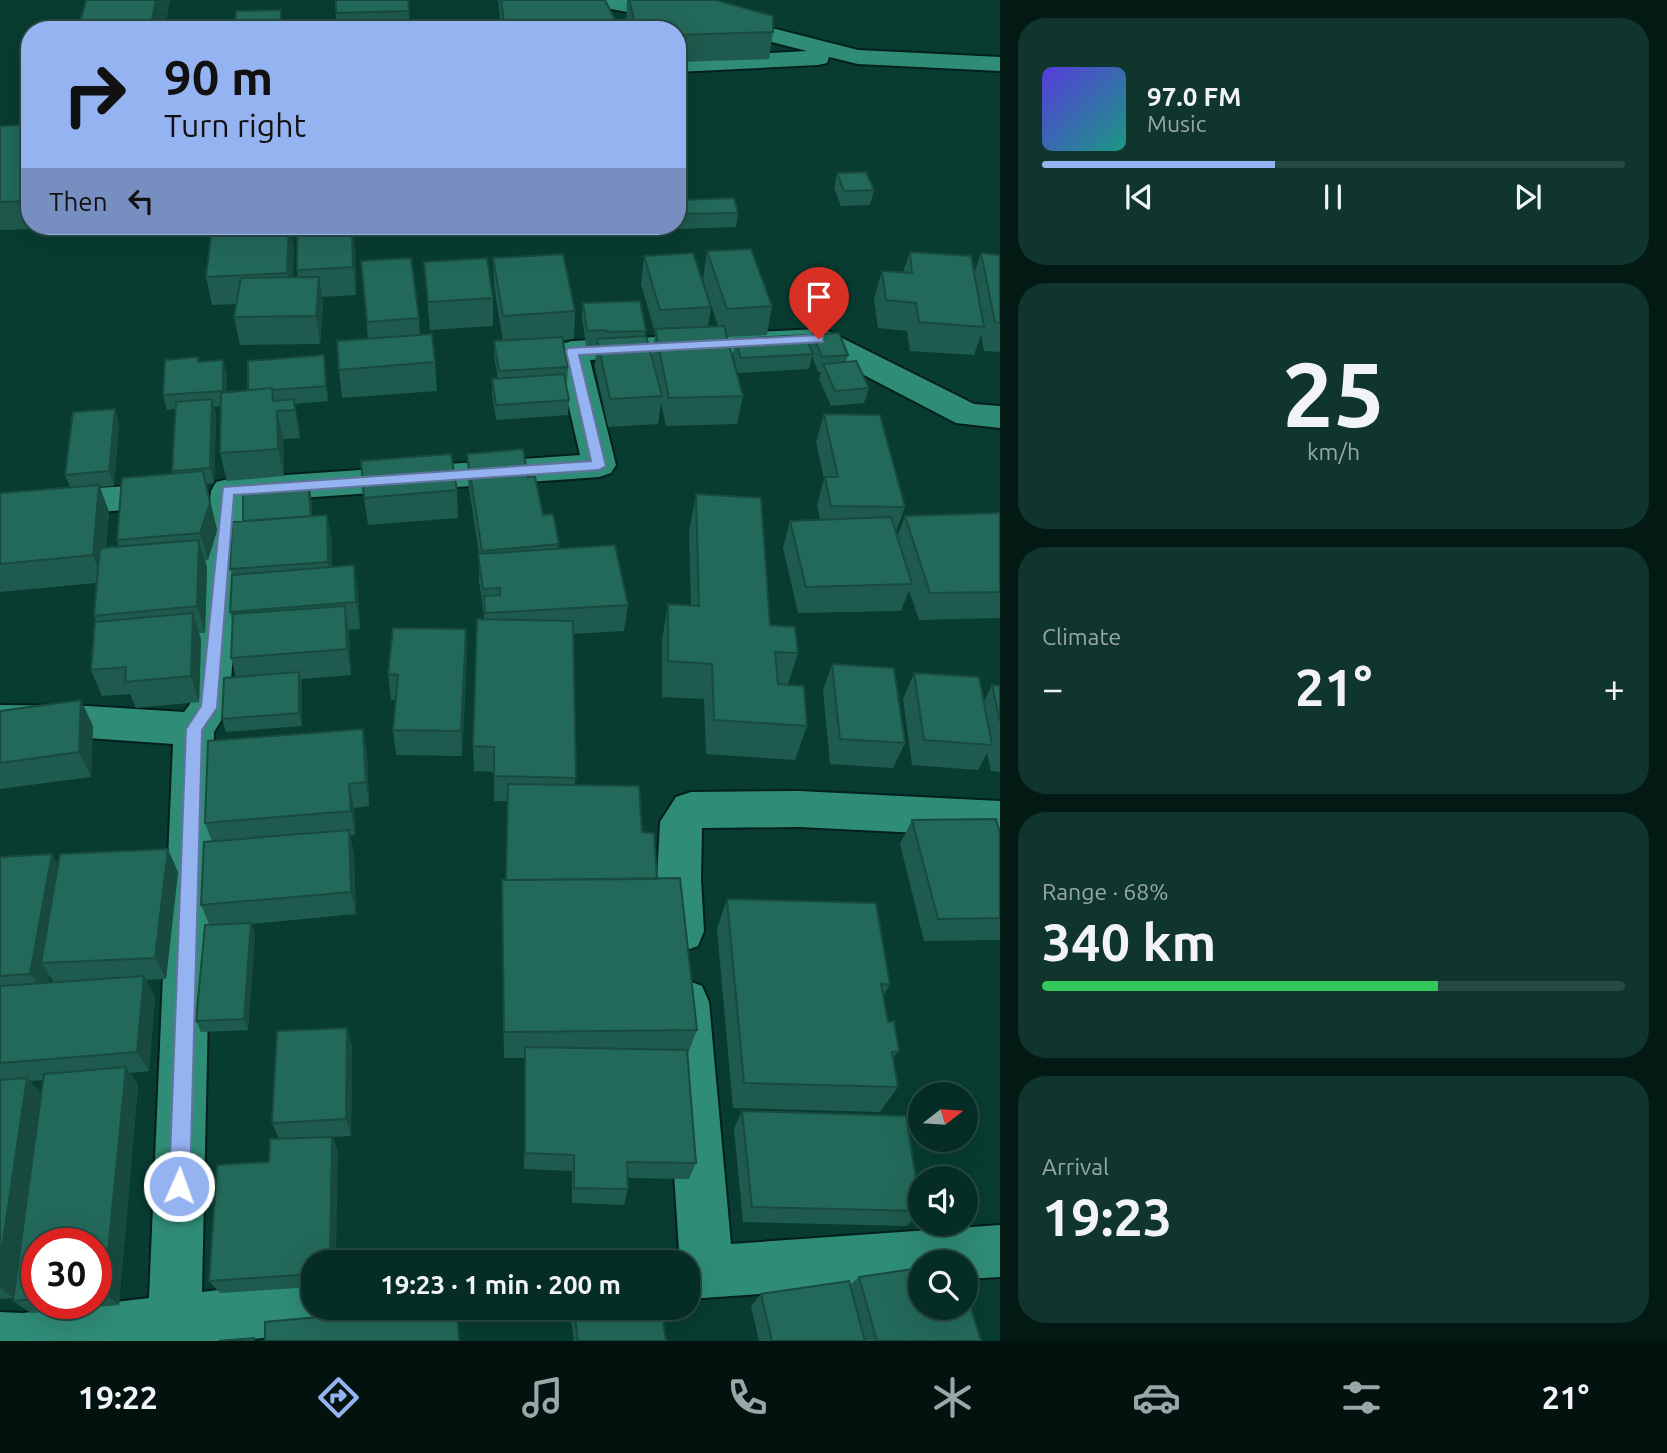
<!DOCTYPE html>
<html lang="en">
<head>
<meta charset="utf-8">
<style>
	:root { --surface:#062d25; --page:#0f352d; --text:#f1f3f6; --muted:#98a8a7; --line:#274942; --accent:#95b2f1 }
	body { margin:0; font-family:Ubuntu,sans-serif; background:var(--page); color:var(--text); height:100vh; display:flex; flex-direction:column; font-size:26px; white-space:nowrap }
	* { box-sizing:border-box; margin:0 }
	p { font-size:23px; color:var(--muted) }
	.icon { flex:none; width:38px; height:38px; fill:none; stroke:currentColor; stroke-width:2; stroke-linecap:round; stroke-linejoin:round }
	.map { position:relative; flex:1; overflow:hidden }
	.details { display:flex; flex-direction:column; gap:18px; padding:18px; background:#031914; width:667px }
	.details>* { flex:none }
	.top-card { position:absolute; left:21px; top:21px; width:665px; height:214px; border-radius:28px; box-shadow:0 7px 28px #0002,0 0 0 2px var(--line); background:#95b2f1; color:#111; overflow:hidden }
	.needle { width:46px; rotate:73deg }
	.fabs { position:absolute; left:908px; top:1082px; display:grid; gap:14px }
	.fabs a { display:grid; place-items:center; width:70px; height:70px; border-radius:50%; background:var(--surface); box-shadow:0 7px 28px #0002,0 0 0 2px var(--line); font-size:35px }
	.speed { position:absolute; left:21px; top:1228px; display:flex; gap:14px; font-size:35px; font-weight:700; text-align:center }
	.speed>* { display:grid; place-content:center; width:91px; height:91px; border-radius:50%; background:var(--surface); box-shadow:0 7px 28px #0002,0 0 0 2px var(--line); line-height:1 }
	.speed .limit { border:10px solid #d22; background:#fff; color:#111 }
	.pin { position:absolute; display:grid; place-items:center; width:60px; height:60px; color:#fff; margin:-72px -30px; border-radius:50% 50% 50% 0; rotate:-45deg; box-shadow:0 0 7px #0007 }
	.pin .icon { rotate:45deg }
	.me { position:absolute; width:77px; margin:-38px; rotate:2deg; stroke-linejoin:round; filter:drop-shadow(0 0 5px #0008) }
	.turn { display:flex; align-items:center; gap:24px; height:147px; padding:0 28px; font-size:32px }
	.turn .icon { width:91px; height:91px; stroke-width:2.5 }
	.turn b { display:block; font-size:49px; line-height:60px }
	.then { display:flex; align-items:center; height:66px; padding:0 28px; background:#0003; gap:14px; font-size:26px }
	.big { font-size:52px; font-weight:700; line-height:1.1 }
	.details .card { flex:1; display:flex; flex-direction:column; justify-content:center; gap:10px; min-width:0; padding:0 24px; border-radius:28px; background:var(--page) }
	.details .dial { align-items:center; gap:0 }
	.dial b { font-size:91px; line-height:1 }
	.song { display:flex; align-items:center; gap:21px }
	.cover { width:84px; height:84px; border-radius:10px; background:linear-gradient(135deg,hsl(250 70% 55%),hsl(170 70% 35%)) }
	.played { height:7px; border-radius:4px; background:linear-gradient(90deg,var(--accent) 40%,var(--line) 40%) }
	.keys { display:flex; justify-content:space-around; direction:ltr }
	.heat { display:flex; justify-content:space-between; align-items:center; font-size:38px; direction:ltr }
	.charge { height:10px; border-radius:5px; background:linear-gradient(90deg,#34c759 68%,var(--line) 0) }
	.trip { position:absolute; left:301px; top:1250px; width:399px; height:70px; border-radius:28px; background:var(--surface); box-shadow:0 7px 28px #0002,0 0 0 2px var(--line); font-weight:700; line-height:70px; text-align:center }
	.menu { display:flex; height:112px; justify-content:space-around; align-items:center; background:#02120f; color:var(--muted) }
	.menu .icon { width:49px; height:49px }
	.menu .current { color:var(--accent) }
	.menu b { font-size:32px; color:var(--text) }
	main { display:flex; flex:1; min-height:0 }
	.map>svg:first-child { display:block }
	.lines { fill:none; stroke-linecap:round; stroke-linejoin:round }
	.minor-casing { stroke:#03201a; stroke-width:4 }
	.minor { fill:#2f8c77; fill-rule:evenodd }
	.wall { fill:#1e5a4d; fill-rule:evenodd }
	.shaded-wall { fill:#184a3f }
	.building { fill:#23695a; stroke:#184a3f; stroke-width:2 }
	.route { fill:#95b2f1; stroke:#61749d; stroke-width:2 }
</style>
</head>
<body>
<main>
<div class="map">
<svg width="1001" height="1341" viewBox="0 0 1001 1341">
	<rect width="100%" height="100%" fill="#083c31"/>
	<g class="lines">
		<g class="minor-casing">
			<path id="minor" d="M589,0h49l83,15 137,35 143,7v14l-143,-7 -29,-7 -2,6 -9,2 -141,7v-14l130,-7 -87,-22 -120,-22 -8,-2z
				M819,329l11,3 144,72 27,2v22l-45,-5 -142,-74 -224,11 26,105 -5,8 -12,4 -355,25 -15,206 -15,24 -12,560 111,-14v29h26l-7,17 -19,8 -77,9h-236v-29l23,1 126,-15 24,-554 -85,-6 -88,-1v-32l88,1 96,6 6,-8 21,-213 5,-9 12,-3 352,-24 -24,-104 5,-7 11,-3z
				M173,483l12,3 5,9 -5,9 -12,3 -121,8 -12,-3 -5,-9 5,-9 12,-3z
				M799,791l202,10v36l-202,-10 -97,1 -1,51 3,52 -6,15 -16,6 -16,-6 -6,-15 -3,-52 3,-57 16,-25 15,-5z
				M686,980l16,6 7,16 22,242 270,-19v52l-35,2v-17h-46v21l-232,16v-37h-22l3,-8 10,-4 -16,-248 7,-16z"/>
		</g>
		<use href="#minor" class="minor"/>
	</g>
	<path class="wall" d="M408,0l2,25 -73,3 -1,-15z
		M498,0h107l15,30h-119z
		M627,0h89l57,32 -4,27 -92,3v-32h-50l-1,-8z
		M30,125v101h6l-1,3 -35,1v-104z
		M837,173l37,17 -4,15 -29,1 -7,-18z
		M677,200l61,13 -2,14 -57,2 -2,-5z
		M212,226h78l4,22 -2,30h6l-1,-8 58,-27 1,52 -34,2 1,8 -3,39 -80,1 -6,-28 2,-13 -24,1 -6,-28z
		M407,226h51v1l-50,2z
		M707,251l65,55 -5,29 -40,2 16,59 -6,28 -71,2 -5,-23 -3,21 -50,3 -13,-60 1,-21h-10l-4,-28 1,-15 63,28 -1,5 7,21 3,-24 -14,-49 3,-28 67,51 -3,20 10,-1 -15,-47z
		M910,252l64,22 7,-21 19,2v97l-16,-1 -3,-16 -7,20 -64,-4 -3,-20 -29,-3 -4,-29 8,-28 21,1z
		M493,258l82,53 -1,28 -11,1 5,27 -1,15h-2l4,18 -1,15 -72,5 -4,-26v-15h6l-4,-23v-15h9l-9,-55z
		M361,261l58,57 1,17 15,27 2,29 -95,7 -3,-28 29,-31z
		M424,262l69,36v28l-63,4z
		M813,334l35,21 -2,7 23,26 -5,15 -33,3 -12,-27 2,-7h-3l-6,-16 -3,13 -71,4 -5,-19 2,-15 75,8z
		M324,355l4,46 -33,3 5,34 -17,1 1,37 -57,5 -7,-28 1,-47 -7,1 2,7 -2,69 -8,1 11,46 -9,30 -3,1 2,6 -2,66h-6l2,7 -2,62 -63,6 -6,-14 -28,2 -11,-26 5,-48 -2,-6 2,-33 -96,9v-99l70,-6 -5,-12 50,-66 4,15 -5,62 -14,1 9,25 -3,36 13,-1 -2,-7 56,-66 2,-65 -8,1 -4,-15 36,-33 24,-2 4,15 -1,17 22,-2z
		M824,414l81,93 -9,25 1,5 8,-21 95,-3v105l-81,2 -10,-30 -8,21 -103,2 -15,-65 7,-27 30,-1 -3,-15 7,-26 -8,-37z
		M467,454l61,23 15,38 16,29 -1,5 70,56 -4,26 -51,3 2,151 67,47 15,47 40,151 -10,26 9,107 -7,16 -61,-1v11l-4,16 -52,-2v-32l-48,-2 1,-111h-21l-2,-147 4,-31 1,-79h-13v-29l-20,-1 -1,-25 11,-130 -5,-35v-27l-11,-72z
		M457,490l1,28 -90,7 -4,-27z
		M696,494l74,131 28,28 -10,31 19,42 -12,34 -89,-6 -2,-55 -42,-2v-57l6,-36 23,1 -2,-73z
		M311,495l1,21 15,-1 5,27v25l22,-2 4,27 2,37 -11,1 2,45 -50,4 1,6v41l-76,6 -4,-13 14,-42 -5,-19 1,-37 -2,-9 2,-37 -2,-6 13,-48z
		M466,629l1,26 -5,101 -66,-1 -3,-25 3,-30h-5l-3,-26z
		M832,664l73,79 -12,25 -63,-4 -7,-74z
		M914,673l70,28 8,-16 8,1v86l-9,-1 -4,-18 -9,17 -66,-5 -9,-66z
		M0,711l93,15 -2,51 -91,12z
		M367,754l2,52 -15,2 1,27h-5l4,19 2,60 -105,10 4,10 -7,96 -47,2 -5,-11 13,-97 -8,-19 11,-63 -7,-19z
		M912,820l88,13v107l-76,1 -24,-97z
		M52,854l6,11 120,7 -12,107 -20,1 9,17 -6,74 -19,2 8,12 -19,220 -88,8 -18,-12 1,-3 -14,1v-442zM49,975l5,7 -6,1zM43,1080l-2,14 -11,-13zM37,1244h59v60h-59z
		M727,899l163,86 -7,11 5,26 11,29 -6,7 5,29 -18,25 -147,-4 -16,-179z
		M347,1028l5,19 -1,89 -18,1 5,16 -25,109v25l-93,6 -11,-12 70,-142 -7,-16z
		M742,1111l178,92v9l-13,14 -164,-4 -9,-93z
		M859,1277l122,64h-222l-8,-35 10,-12 89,-9z
		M574,1308l92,33h-92l-3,-21z"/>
	<path class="shaded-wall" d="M156,0h14l-5,30h-15z
		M281,10l2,14v6h-3z
		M30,187v25l-4,-11z
		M289,226h1l4,22 -3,54 -4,-29z
		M352,226h1l2,17 1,52 -3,-28z
		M319,277l4,28 -3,39 -4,-28z
		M324,355l2,15 2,31 -2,-15z
		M223,360l4,15 -1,31 -3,-15z
		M272,388l11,51 1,37 -6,-27 -5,-48z
		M212,399l4,15 -2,69 -4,-15z
		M294,399l5,28 1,11 -5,-28z
		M115,409l4,15 -5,62 -5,-15z
		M203,471l14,59 -9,30 -8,-27z
		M308,481l3,14 2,36 -2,-15z
		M99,485l10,27 -6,71 -10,-28z
		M327,515l5,27v47l-4,-27z
		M199,540l8,27 -2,66 -8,-27z
		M354,565l4,27 2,37 -4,-27z
		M345,606l4,27 2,42 -4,-26z
		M193,613l8,27 -2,62 -8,-26z
		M466,629l1,26 -5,101 -1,-25z
		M299,672l3,13v41l-3,-13z
		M81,700l12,26 -2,51 -12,-25z
		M363,729l4,25 2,52 -3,-24z
		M349,784l5,24 1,27 -4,-24z
		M349,830l5,24 2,60 -5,-22z
		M168,849l10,23 -12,107 -11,-21z
		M52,854l13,23 -24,86 8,12 -3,20 -16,-21z
		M251,923l4,11 -7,96 -4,-11z
		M144,976l11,21 -6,74 -12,-19z
		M347,1028l5,19 -1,89 -5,-17z
		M126,1067l12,18 -19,220 -15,-12z
		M27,1078l16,18 -28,202 -15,-10v-27z
		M332,1137l6,16 -2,109h-6z
		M457,1307l2,13 1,21h-1z"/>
	<path class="building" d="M86,0h70l-6,30h-72z
		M336,0h72l1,11 -73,2z
		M501,0h104l15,30h-115z
		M629,0h87l57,16v16l-96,3v-5h-40z
		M281,10l-1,20h-46l2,-19z
		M30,125v62l-4,14 -26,1v-76z
		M866,172l8,18 -30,1 -7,-18z
		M734,198l4,15 -57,1 -4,-12v-2z
		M212,226h77l-2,47 -81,4z
		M297,226h55l1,41 -56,3z
		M751,249l21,57 -45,3 -20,-58z
		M910,252l61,4 13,71 -65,-5 -3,-19 -30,-3 -4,-29 30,2z
		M693,253l18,54 -51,3 -16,-54z
		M981,253l19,2v68l-5,-1z
		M563,254l12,57 -72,5 -10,-58z
		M411,258l8,60 -52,4 -6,-61z
		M487,258l6,40 -65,4 -4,-40z
		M319,277l-3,39 -82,1 7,-39z
		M640,301l6,30 -40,1v-2l-19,1 -4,-28z
		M724,326l19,70 -74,2 -14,-69z
		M839,333l9,22 -26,2 -9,-23z
		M432,334l3,28 -96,8 -2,-29z
		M805,335l8,19 -72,4 -6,-19z
		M646,336l16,60 -52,3 -13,-60z
		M562,337l6,30 -69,4 -5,-30z
		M324,355l2,31 -53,4 -1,-2 -24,2v-29z
		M198,357v5l25,-2v31l-60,4 2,-35z
		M856,361l13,27 -34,3 -12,-27z
		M564,374l5,26 -73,5 -4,-26z
		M272,388l1,13 21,-2 1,11 -18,1 1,38 -58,4 1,-60z
		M212,399l-2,69 -38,3 4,-69z
		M115,409l-6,62 -44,4 8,-63z
		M824,414l56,1 25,92 -74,-1 -6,-29h13z
		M523,449l5,28h7l8,38 10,-1 6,30 -77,7 -15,-97z
		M451,454l6,36 -93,8 -3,-37z
		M203,471l7,32 -10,30 -83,7 5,-62z
		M308,481l3,35 -68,5v-35z
		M99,485l-6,70 -93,9v-71z
		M696,494l65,4 9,127 25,2 3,26 -23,-1 3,32 26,2 3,40 -93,-6 -2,-56 -44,-3v-57l31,2z
		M1000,513v79l-70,1 -25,-77z
		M327,515l1,47 -98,7 2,-47z
		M891,517l21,67 -106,3 -16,-66z
		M199,540l-2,66 -103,10 6,-68z
		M615,545l13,60 -143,8 -1,-17 16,-1v-7l-17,1 -5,-35z
		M354,565l2,37 -126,10 2,-37z
		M345,606l2,43 -116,9 2,-44z
		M193,613l-2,63 -66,6 1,-15 -35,3 4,-48z
		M477,619l96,2 3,157 -82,-2v-29l-21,-1z
		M393,628l73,1 -5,102 -68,-1 5,-55 -10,-1z
		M832,664l62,4 11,75 -65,-4z
		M299,672v41l-77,6 2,-41z
		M914,673l65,4 13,68 -68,-5z
		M992,685l8,1v36z
		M81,700l-2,52 -79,11v-52z
		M363,729l3,53 -17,2 2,27 -146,12 3,-82z
		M508,784l131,2 3,46 12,1 3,46 -151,1z
		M996,819l4,14v85l-62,1 -26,-99z
		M349,830l2,62 -150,13 3,-63z
		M168,849l-13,109 -114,5 19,-109z
		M52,854l-22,120 -30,2v-119z
		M680,878l17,152 -193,2 -2,-152z
		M727,899l149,4 14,82 -9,-1 7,38 6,-1 5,30 -7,1 6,35 -154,-4z
		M251,923l-7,96 -48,2 9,-96z
		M144,976l-7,76 -137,11v-77z
		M347,1028l-1,91 -74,4 5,-92z
		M525,1047l162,3 9,113 -69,-1 1,27 -54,-1v-33l-49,-2z
		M126,1067l-22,226 -8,1v-50h-59v55l-24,2 31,-227z
		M27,1078l-27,183v-181z
		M742,1111l164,5 14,87v8l-168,-4z
		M332,1137l-2,125h-17v12l-104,7 8,-116 52,-3 1,-23z
		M920,1268v39h46v-15l15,49h-104l-18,-64z
		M849,1281l16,60h-93l-11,-47z
		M426,1307h31l2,34h-194v-19z
		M584,1307h77l5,34h-88l-4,-33z
		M254,1338v3h-35z"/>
	<path class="route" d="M819,335l4,1v6l-244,13 27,111 -7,4 -365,25 -17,213 -15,22 -12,456 -3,7 -8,3 -7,-3 -3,-7 17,-457 15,-23 22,-219 368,-26 -25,-110 2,-3z"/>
</svg>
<div class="fabs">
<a><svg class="needle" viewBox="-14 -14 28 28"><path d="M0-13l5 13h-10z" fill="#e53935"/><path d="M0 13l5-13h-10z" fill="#98a8a7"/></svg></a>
<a><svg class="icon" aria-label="sound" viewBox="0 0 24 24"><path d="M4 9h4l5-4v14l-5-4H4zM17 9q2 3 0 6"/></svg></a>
<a><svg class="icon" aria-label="search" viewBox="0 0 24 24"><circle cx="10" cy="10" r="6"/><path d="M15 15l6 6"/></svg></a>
</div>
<div class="speed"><div class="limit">30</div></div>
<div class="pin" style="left:819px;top:339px;background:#d93025"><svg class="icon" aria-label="arrive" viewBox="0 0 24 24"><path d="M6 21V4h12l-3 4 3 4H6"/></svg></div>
<svg class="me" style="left:179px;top:1186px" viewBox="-20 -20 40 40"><circle r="17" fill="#95b2f1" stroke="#fff" stroke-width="3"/><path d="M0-11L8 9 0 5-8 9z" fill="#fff"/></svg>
<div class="trip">19:23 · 1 min · 200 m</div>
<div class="top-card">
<div class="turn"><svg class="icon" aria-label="right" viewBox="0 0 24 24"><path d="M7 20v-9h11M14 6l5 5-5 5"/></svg><div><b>90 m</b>Turn right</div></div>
<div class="then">Then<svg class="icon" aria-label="left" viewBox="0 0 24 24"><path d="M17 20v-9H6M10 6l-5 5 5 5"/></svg></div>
</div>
</div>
<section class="details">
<div class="card">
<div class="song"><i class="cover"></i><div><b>97.0 FM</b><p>Music</p></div></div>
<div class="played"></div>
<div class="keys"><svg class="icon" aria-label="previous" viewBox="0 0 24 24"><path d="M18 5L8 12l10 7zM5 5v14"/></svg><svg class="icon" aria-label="pause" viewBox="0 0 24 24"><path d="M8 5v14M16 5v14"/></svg><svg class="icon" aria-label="next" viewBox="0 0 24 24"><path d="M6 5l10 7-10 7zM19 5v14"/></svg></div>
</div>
<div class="card dial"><b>25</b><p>km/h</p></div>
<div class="card"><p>Climate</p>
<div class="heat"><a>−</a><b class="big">21°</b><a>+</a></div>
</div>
<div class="card"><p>Range · 68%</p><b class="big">340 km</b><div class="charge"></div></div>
<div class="card"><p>Arrival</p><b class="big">19:23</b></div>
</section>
</main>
<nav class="menu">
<b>19:22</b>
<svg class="icon current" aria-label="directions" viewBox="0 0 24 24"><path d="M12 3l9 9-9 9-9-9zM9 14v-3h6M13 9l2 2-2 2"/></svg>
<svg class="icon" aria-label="music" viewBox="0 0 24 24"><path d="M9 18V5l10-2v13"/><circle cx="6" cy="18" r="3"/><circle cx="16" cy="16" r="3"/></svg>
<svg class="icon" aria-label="phone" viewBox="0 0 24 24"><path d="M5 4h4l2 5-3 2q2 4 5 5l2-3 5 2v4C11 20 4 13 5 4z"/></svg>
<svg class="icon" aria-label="climate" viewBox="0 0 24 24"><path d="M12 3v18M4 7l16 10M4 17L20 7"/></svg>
<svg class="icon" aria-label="car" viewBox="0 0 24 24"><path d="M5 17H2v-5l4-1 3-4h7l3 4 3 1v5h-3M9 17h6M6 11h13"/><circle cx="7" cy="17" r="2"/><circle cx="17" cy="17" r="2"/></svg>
<svg class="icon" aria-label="filters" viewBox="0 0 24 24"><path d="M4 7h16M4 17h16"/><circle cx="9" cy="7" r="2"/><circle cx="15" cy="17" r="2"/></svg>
<b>21°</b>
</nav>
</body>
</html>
